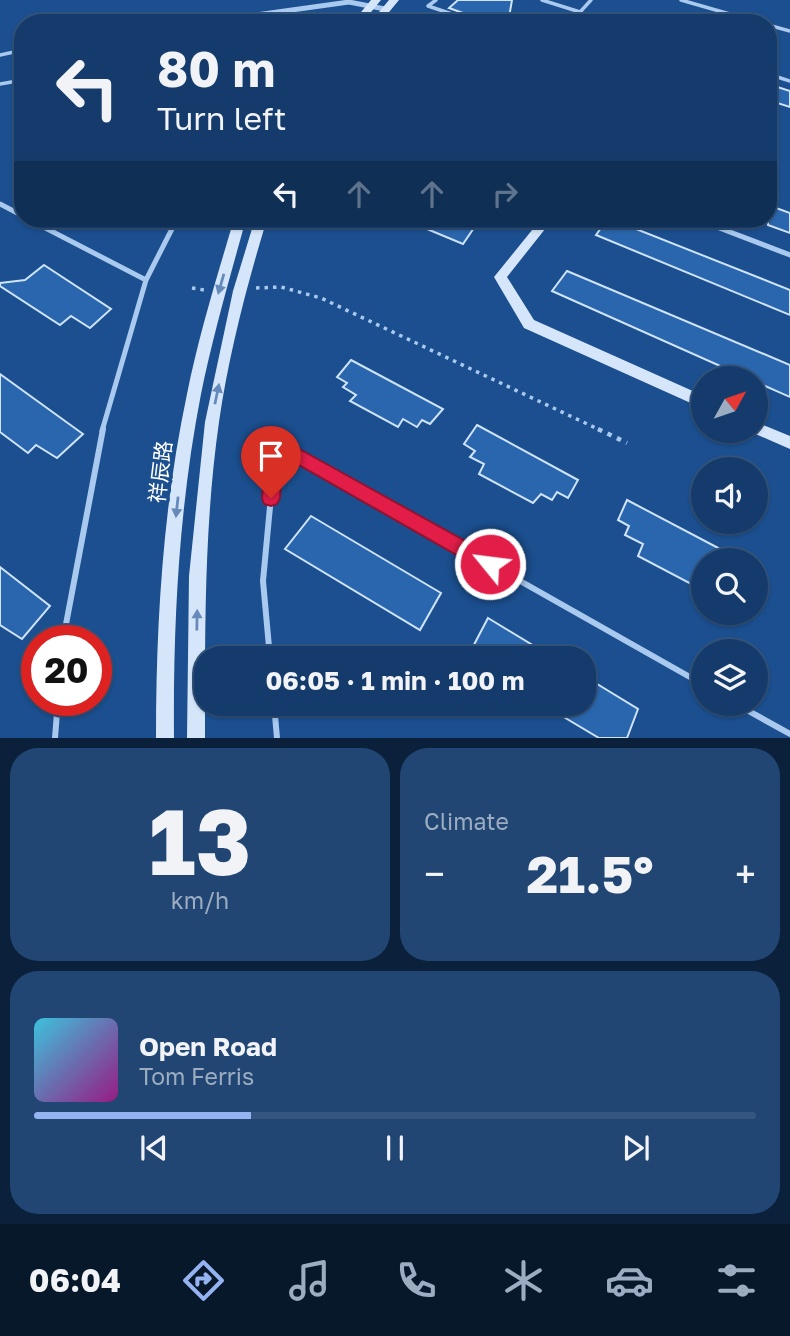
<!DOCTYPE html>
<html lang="en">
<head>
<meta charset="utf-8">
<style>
	:root { --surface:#143b6b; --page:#214673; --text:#f1f3f6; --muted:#9dadc1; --line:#33557e; --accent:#95b2f1 }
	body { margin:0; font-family:"Golos Text","Noto Sans SC",sans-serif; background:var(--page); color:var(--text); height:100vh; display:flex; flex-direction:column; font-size:26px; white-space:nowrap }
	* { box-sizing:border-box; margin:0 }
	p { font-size:23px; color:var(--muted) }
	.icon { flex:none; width:38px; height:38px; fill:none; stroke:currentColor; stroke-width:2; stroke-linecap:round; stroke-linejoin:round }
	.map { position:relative; height:738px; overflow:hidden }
	.sheet { display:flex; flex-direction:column; gap:10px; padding:10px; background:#0b203b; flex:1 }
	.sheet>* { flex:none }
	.banner { position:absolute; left:14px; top:14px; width:763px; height:214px; border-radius:28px; box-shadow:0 2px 5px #0004,0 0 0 2px var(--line); background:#143b6b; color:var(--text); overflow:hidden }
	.needle { width:46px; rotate:50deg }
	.fabs { position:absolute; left:691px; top:366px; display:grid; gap:14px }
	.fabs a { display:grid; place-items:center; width:77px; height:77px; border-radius:50%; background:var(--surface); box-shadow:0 2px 5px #0004,0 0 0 2px var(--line); font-size:35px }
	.speed { position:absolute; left:21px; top:625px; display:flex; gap:14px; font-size:35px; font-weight:700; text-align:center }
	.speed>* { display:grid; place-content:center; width:91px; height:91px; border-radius:50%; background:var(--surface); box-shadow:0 2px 5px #0004,0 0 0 2px var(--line); line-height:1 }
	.speed .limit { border:10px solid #d22; background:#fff; color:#111 }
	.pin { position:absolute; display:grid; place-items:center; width:60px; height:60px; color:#fff; margin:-72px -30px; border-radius:50% 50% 50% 0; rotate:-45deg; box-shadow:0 0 7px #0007 }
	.pin .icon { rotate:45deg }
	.me { position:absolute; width:77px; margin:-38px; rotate:299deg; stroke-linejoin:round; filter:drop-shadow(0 0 5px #0008) }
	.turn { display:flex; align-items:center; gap:24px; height:147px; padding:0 28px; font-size:32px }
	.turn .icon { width:91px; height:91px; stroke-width:2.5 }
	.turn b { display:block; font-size:49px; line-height:60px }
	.lanes { display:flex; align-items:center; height:66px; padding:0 28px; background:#0003; justify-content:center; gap:35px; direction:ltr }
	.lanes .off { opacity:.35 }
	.big { font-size:52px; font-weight:700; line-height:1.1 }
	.sheet .tile { flex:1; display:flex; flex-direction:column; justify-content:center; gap:10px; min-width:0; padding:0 24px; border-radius:28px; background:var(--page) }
	.sheet .dial { align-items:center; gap:0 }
	.dial b { font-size:91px; line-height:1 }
	.song { display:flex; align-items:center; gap:21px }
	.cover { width:84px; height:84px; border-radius:10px; background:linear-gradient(135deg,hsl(190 70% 55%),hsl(310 70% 35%)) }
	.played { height:7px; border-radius:4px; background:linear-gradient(90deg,var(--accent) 30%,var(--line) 30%) }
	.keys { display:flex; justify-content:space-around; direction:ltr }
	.heat { display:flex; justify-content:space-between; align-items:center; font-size:38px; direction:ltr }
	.sheet .tiles { flex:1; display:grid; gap:10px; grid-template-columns:1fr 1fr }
	.tile:last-child { grid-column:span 2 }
	.trip { position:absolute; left:194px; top:646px; width:402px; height:70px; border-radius:28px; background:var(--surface); box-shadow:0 2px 5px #0004,0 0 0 2px var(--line); font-weight:700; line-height:70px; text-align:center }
	.menu { display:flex; height:112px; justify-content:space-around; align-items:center; background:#08182b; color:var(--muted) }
	.menu .icon { width:49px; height:49px }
	.menu .selected { color:var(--accent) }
	.menu b { font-size:32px; color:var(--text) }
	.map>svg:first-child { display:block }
	.building { fill:#2a66ad; stroke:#cfe3fa; stroke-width:2 }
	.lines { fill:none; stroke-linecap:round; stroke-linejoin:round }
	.path-far1 { stroke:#a9c9ee; stroke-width:3.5; stroke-dasharray:3.5 5; stroke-linecap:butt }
	.path { stroke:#a9c9ee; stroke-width:4.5; stroke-dasharray:4.5 6; stroke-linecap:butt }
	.lane-far2 { stroke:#a9c9ee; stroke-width:3.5 }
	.lane-far1 { stroke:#a9c9ee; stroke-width:5 }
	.lane { stroke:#a9c9ee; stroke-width:6 }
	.street { stroke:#a9c9ee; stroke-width:5 }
	.secondary { fill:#d6e6fa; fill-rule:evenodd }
	.oneway { fill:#668bba }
	.route { fill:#e11d48; stroke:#92132f; stroke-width:2 }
	.labels { text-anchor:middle; stroke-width:7; stroke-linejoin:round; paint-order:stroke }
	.street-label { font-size:21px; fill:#fff; stroke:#1b4f8f }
</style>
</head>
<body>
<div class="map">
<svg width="790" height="738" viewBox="0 0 790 738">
	<rect width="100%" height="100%" fill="#1b4f8f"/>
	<path class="building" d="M458,0h54l-4,23h-25l-3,-4 -31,-11z
		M768,84l22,7v16l-22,-7z
		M768,205l22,8v20l-22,-8z
		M403,219h77l-17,25z
		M606,221h10l174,69v25l-194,-80z
		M44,265l67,44 -21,19 -19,-12 -11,9 -60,-39v-3l25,-3z
		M567,271l223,94v32l-34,-15v-4h-9l-195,-87z
		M351,360l92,49 -13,15 -8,-4 -5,7 -14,-8 -5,8 -48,-26 6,-6 -13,-8 4,-4 -10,-6z
		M0,374l83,60 -26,24 -21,-13 -8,8 -28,-21z
		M477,425l101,55 -10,18 -11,-6 -5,8 -11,-6 -8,9 -54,-29 5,-10 -14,-7 5,-6 -11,-7z
		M627,500l114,60h-37v6l-11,19 -55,-29 5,-12 -18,-9 4,-9 -11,-6z
		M311,516l130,77 -21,37 -135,-81z
		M0,567l50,39 -28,33 -22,-14z
		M488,618l66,40h-87z
		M584,676l54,33 -11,29h-28l-57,-34h42z"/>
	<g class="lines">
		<path class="path-far1" d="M192,288l12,2
			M256,288l25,-1 40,11 281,133"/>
		<path class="path" d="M598,429l29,14"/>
		<path class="lane-far2" d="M436,0l-8,6 51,17
			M542,0l38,12 20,11
			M681,0l80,23
			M570,23l21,-23
			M768,25l22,6
			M0,55l23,-5
			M768,74l22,7
			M0,84l23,-4"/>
		<path class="lane-far1" d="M0,204l23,12
			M28,219l118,61 -44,151
			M696,219l94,36
			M146,280l31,-61"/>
		<path class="lane" d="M63,640l40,-211
			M270,658l-7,-77 13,-138 428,242
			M274,704l3,34
			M736,704l54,30
			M55,738l3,-38"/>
		<path class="street" d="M198,23l151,-21 36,7"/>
		<path class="secondary" d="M371,0h10l-19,23h-10z
			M389,0h10l-19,23h-10z
			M234,219h12c-16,58 -33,116 -45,175 -22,113 -28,228 -27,344h-18c0,-116 7,-231 31,-344 12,-60 30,-117 47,-175z
			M255,219h12c-20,66 -38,134 -48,203 -15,105 -14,210 -14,316h-18l2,-162 16,-154 28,-131z
			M541,219h12l-46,58 27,43 170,76v13l-180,-81 -30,-51z
			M756,422l34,14v13l-39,-17 -1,-2h6z"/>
	</g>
	<defs><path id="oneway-solid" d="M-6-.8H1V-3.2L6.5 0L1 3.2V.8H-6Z" transform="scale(1.75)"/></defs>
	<g class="oneway">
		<use href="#oneway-solid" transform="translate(221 284) rotate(106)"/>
		<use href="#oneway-solid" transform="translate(217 394) rotate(-78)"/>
		<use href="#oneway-solid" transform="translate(177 507) rotate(96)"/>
		<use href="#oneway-solid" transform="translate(197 620) rotate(-89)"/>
	</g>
	<path class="route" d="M276,436l220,122 3,6 -3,6 -6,3 -7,-3 -200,-114 -3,42 -3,6 -6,2 -7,-2 -2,-6 5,-55 3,-5z"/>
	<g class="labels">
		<g class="street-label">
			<text transform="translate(161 472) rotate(-83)" y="7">祥辰路</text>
		</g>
	</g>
</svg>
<div class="fabs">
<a><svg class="needle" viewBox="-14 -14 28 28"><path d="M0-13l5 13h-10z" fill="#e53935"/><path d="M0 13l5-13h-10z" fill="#9dadc1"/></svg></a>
<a><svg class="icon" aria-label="sound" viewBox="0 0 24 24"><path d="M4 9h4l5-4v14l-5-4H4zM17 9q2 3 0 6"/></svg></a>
<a><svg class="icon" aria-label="search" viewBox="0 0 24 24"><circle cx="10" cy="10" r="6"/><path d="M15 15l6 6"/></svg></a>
<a><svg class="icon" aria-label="layers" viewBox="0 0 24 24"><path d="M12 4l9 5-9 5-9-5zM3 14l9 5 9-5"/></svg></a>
</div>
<div class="speed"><div class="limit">20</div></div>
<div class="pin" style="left:271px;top:498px;background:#d93025"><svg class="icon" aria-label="arrive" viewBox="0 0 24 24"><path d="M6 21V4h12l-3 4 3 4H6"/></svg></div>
<svg class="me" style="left:490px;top:564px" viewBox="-20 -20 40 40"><circle r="17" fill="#e11d48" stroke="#fff" stroke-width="3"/><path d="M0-11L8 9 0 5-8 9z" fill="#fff"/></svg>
<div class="trip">06:05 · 1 min · 100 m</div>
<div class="banner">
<div class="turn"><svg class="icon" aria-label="left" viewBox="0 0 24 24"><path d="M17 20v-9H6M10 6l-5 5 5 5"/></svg><div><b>80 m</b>Turn left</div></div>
<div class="lanes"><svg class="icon" aria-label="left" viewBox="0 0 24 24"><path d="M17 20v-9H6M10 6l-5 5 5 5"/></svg><svg class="icon off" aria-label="ahead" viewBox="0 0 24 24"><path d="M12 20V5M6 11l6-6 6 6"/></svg><svg class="icon off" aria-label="ahead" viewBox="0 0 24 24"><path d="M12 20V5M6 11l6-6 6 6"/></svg><svg class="icon off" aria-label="right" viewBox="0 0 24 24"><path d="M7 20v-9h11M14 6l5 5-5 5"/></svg></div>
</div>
</div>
<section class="sheet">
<div class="tiles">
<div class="tile dial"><b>13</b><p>km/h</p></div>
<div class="tile"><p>Climate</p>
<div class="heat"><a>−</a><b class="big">21.5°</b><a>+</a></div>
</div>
<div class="tile">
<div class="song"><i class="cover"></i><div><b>Open Road</b><p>Tom Ferris</p></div></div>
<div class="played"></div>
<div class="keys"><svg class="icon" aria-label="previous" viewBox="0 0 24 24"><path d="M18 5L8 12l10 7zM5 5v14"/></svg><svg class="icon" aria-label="pause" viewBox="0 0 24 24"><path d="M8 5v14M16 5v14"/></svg><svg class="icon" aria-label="next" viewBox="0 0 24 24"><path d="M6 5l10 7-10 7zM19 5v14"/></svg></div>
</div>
</div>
</section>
<nav class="menu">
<b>06:04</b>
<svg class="icon selected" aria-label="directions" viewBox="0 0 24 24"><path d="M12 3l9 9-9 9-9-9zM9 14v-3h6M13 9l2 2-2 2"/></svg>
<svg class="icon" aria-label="music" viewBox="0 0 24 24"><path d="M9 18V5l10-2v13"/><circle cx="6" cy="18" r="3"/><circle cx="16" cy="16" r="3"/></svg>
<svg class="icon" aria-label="phone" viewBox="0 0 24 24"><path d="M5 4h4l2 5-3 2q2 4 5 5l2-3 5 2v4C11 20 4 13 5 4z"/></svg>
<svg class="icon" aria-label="climate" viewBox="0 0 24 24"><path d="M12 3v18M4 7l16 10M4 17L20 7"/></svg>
<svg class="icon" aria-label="car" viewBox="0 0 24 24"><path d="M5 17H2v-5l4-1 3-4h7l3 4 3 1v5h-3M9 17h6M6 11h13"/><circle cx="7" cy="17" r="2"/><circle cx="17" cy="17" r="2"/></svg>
<svg class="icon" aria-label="filters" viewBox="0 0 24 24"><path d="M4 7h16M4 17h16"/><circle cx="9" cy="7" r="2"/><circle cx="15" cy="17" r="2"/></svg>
</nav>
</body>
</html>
